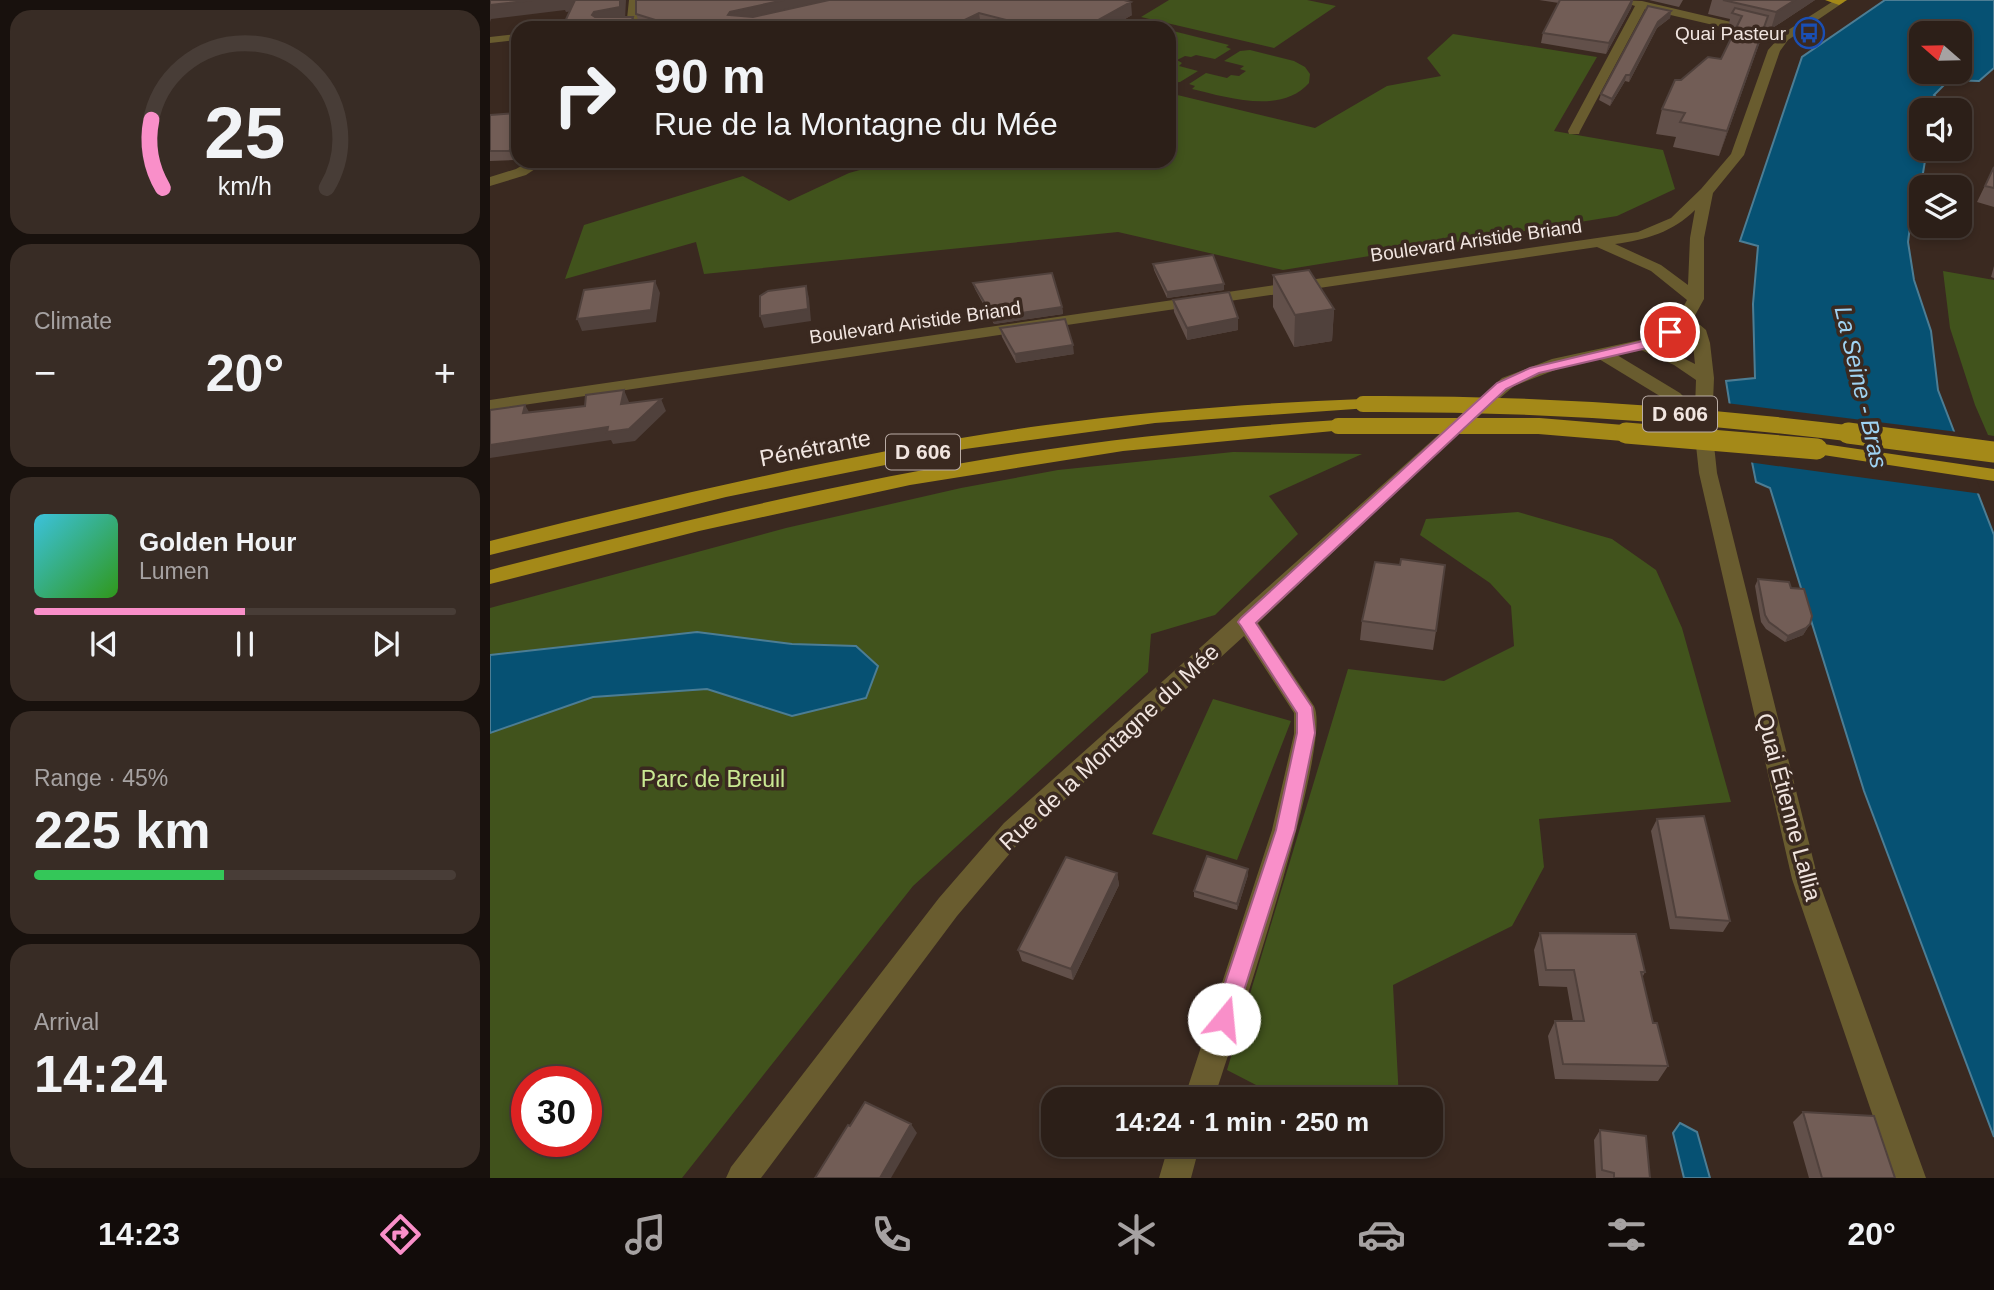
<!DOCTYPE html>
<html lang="en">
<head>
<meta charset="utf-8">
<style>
	:root { --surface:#2c1f18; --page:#382c25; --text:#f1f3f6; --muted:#a6a2a2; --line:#483d37; --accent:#f98fc9 }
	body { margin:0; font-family:Arial,sans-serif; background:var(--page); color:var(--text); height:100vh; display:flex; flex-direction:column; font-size:26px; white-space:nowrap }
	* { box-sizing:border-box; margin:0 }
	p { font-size:23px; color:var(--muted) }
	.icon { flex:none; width:38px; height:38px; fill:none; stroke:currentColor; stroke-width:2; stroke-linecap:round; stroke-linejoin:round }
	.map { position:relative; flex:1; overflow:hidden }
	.drawer { display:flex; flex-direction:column; gap:10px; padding:10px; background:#18110d; width:490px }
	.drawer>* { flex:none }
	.banner { position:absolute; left:21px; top:21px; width:665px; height:147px; border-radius:21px; box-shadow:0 4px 10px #0003,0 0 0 2px var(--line); background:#2c1f18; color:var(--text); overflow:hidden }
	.needle { width:46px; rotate:290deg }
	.buttons { position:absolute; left:1419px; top:21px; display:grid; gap:14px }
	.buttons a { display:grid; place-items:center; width:63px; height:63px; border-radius:14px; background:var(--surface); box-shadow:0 4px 10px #0003,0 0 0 2px var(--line); font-size:35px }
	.speed { position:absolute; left:21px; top:1066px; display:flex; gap:14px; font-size:35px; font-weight:700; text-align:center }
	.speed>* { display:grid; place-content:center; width:91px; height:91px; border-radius:50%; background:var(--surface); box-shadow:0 4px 10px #0003,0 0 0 2px var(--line); line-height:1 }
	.speed .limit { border:10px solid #d22; background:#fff; color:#111 }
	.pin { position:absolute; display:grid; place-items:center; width:60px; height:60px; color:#fff; margin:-30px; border:4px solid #fff; border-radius:50%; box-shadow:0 2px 7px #0007 }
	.me { position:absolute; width:77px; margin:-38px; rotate:17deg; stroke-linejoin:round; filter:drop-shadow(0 0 5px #0008) }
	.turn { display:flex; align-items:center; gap:24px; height:147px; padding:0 28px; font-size:32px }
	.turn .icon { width:91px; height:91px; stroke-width:2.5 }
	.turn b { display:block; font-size:49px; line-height:60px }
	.big { font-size:52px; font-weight:600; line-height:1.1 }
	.drawer .tile { flex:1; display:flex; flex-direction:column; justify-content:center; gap:10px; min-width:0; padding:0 24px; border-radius:21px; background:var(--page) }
	.drawer .dial { align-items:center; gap:0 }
	.dial svg { height:182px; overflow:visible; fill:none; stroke:var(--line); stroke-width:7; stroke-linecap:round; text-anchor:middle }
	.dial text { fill:var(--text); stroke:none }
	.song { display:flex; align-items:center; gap:21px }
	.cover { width:84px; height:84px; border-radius:10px; background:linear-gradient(135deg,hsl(190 70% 55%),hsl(110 70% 35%)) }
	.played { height:7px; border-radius:4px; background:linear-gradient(90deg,var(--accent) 50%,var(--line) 50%) }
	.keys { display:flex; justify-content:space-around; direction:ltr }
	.heat { display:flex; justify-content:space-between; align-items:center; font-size:38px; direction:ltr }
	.charge { height:10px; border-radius:5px; background:linear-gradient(90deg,#34c759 45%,var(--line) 0) }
	.trip { position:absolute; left:551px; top:1087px; width:402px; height:70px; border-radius:21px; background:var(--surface); box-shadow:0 4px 10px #0003,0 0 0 2px var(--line); font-weight:600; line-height:70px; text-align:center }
	.dock { display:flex; height:112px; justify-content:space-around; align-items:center; background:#120c0a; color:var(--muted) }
	.dock .icon { width:49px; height:49px }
	.dock .current { color:var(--accent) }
	.dock b { font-size:32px; color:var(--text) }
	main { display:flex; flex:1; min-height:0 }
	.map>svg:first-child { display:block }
	.green { fill:#41531c; fill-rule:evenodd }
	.water { fill:#065173; stroke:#4c7d94; stroke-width:2; fill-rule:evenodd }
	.pier { fill:#3a2920 }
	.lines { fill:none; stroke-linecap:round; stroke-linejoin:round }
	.minor { fill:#695c2f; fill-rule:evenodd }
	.major { fill:#a48918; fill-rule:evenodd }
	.major-bridge-far1 { stroke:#a48918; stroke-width:16 }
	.major-bridge { stroke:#a48918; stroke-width:21 }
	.wall { fill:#62504a }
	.shaded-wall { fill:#50413c }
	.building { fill:#725d56; stroke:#50413c; stroke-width:2 }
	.route { fill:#f98fc9; stroke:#a25d83; stroke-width:2 }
	.labels { text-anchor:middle; stroke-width:7; stroke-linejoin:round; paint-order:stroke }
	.far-poi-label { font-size:19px; fill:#f1e5e0; stroke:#3a2920; text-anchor:end }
	.far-street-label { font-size:19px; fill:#f1e5e0; stroke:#3a2920 }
	.shield { fill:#3a2920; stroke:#baada6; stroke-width:2 }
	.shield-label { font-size:21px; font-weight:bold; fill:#f1e5e0 }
	.street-label { font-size:23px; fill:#f1e5e0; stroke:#3a2920 }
	.park-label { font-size:23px; fill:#c9e992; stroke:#3a2920 }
	.water-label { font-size:24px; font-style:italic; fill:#9fd2f2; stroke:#3a2920 }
</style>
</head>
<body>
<main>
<section class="drawer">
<div class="tile dial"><svg viewBox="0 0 100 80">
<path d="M14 69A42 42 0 1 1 86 69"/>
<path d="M14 69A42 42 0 0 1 9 39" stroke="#f98fc9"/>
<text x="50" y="56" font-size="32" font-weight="700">25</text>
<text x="50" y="72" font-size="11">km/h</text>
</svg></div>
<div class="tile"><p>Climate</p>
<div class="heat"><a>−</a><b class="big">20°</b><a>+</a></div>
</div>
<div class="tile">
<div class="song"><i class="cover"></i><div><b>Golden Hour</b><p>Lumen</p></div></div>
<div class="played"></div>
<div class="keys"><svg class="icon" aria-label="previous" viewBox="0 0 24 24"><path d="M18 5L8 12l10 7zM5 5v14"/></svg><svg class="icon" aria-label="pause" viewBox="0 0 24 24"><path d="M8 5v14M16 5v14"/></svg><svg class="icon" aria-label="next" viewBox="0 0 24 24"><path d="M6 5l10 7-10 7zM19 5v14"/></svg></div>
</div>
<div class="tile"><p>Range · 45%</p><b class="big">225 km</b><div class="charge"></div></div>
<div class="tile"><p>Arrival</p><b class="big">14:24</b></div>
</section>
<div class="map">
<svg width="1504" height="1178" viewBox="0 0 1504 1178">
	<rect width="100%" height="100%" fill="#3a2920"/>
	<path class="green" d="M679,0h138l29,6 -62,42 -133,-31z
		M679,30l60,15 -3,2 5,2 -16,10 -19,-4 -5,2 -6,-1 -8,4 5,3 -3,3 19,5 -18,11 -11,1z
		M963,34l144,23 -43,74 109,19 12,39 -58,27 -334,54 -165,-38 -414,42 -8,-32 -131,37 19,-54 159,-49 46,25 60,-28 43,-12h277v-68l146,35 72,-42 54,-10 -14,-18z
		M760,50l44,11 11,6 5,7 -1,9c-28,32 -83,14 -117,6l3,-3 -6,-2 17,-11 21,5 4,-3 8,1 7,-5 -6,-2 4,-3 -20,-5 16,-10z
		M1453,271l51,9v156l-6,-1 -13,-30 -25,-77z
		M743,452l129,2 -93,42 29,38 -83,81 -64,19 -3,38 -235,214 -231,292h-192v-570l296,-80 175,-40 97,-18zM37,1082h59v59h-59z
		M1028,512l94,27 44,31 26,58 49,174 -192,17 5,48 -32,59 -119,59 6,114h-116l-56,-29 121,-401 96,12 70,-35 -3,-40 -21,-23 -70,-48 6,-16z
		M723,699l78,22 -54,139 -85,-26z"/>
	<path class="water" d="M1395,0h109v68l-15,13 -30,-1 -15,15 11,12 -3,3h-20v39h5l-7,42 -8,20 -4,31 6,38 17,51 7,59 56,145v602l-130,-346 -94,-303 -14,-6 -6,-30 -16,-21 -8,-50 29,-3 -2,-74 5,-58 -18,-5 62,-184zM1432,33h38v39h-38z
		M207,632l95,12 64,2 22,20 -12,32 -74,18 -85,-27 -114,8 -103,36v-78z
		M1190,1123l17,9 13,46h-26l-11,-45z"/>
	<path class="pier" d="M1236,403l232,29 24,62 -234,-32 -1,-8 -17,-22z"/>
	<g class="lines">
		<path class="minor" d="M139,0h10l-1,28h-12z
			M1127,0l25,1 140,33 53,-34 9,2 -56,38 -8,11 -36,104 -31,38 -9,45v61l-11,20 13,11 4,13 4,35 -2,48 5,47 101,406 108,299h-32l-102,-299 -93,-406 -5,-46 -26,-26 -69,-42 -36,8 -49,19 -65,56 -191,181 56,83c20,38 -82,335 -100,393h-30l88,-269 22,-96v-21l-50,-77 -222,203 -65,77 -196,262h-35l5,-11 208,-269 65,-75 498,-445 50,-19 97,-21 29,-21 9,-17 -36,-29 -54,-24 -1107,163v-10l1148,-168 33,-14 30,-29 30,-35 37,-104 9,-10 -132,-31 -65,122 -1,3h-10l-1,-3 67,-125zM1205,210l-5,28 -2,47 -27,-20 -46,-21c31,-4 58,-12 80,-34zM1194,328l8,8 3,28 -36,-18zM1151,350l33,15 22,15 -1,28 -15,-15 -63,-38z
			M28,34v6l-28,3v-6z
			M40,161h17l-21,14 -36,11v-9l26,-8z
			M679,1144h31l-9,34h-32z"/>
		<path class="major" d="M1335,0h22l-8,5z
			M873,399l6,1 3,4 -3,4 -214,15 -190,26 -239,48 -236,58v-14c183,-46 368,-90 556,-116 105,-14 211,-22 317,-26z
			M848,420l6,2 3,4 -3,4 -221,21 -213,34 -211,46 -209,53v-14c174,-45 349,-88 527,-116 107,-17 213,-27 321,-34z
			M1327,443l177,26v12l-184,-28 -2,-4 2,-4z"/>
		<path class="major-bridge-far1" d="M873,404c167,-1 333,10 500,31
			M848,426h201l108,9"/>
		<path class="major-bridge" d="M1136,433l191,16
			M1358,433l146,19"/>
	</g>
	<path class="wall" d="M146,0l496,15 -23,13h-122l-6,-1 -3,1h-337l-5,-14z
		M1049,0h94l-2,8 -25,46 -65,-11 2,-10 16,-30z
		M1159,0h34l-4,7z
		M1222,0h103l-44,29 -6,-2 -46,129 -46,-9 3,-10 -20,-3 6,-25 19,-29 40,-21 10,-21 -5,-2 4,-17 -22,-5z
		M1158,6l23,5 -1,7 -13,10 -28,54 -4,-1 -15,25 -11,-6 2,-6z
		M28,113l-4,47 -24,1v-46z
		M1504,167v40l-17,-5z
		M663,264l71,20v6l-57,8 -13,-28z
		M1504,266v12l-3,-1z
		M783,275l61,34 -2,32 -38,6 -21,-40z
		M483,283l89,24 1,7 -69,10 -19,-35z
		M683,300l65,30 -51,10 -13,-28z
		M510,328l74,26 -58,9 -14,-26z
		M910,565l36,66 -3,19 -73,-10 2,-19z
		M1268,579l33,9 19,36 -7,11 -18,7 -19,-13 -5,-7 -6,-36z
		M1167,819l73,102 -7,11 -53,-3 -19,-98z
		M758,869v6l-11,35 -43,-13v-6z
		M627,873l2,12 -46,95 -51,-19 -4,-11z
		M1050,933l105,39 -3,6 11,45 15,43 -10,15 -103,-2 -7,-43 7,-15h18l-6,-34 -28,-1 -5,-36z
		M1313,1112l92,66h-86l-16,-56z
		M1110,1130l50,48h-54l-2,-38z"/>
	<path class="shaded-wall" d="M43,0h44l4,10 -15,2 -1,-2 -74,9 -1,3v-17z
		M130,0h6l-1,20 -26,5 -7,-10 2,-3z
		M294,0h62l-112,25 -6,-10 2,-3z
		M1142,0h1l-2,8 -25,46 3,-11z
		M1305,0h20l-44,29 5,-17z
		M641,2l1,13 -23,13h-25z
		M1181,11l-1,7 -13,10 -28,54 1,-7 28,-53z
		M489,13l2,14 -3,1h-30z
		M1278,16l-7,23 -42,117 8,-25z
		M143,17l4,11h-8z
		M1136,75l-1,6 -15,25 2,-7z
		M28,139v16l-4,5 -5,-9z
		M165,281l5,12 -4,29 -74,9 -5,-12z
		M734,284v6l-57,8v-6z
		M316,286l3,12 2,23 -47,7 -4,-12z
		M572,307l1,7 -69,10 -1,-7z
		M844,309l-2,32 -38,6 1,-32z
		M748,318v12l-51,10v-12z
		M583,345l1,9 -58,9 -1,-9z
		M134,390l5,12 -2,14 -6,-12z
		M171,399l5,12 -31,30 -22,3 -2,-4 -121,18v-13z
		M35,405l7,12 -9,-4z
		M1320,624l-7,11 -18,7 3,-6z
		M758,869v6l-11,35v-6z
		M627,873l2,12 -46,95 -2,-11z
		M421,1124l6,9 -26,45h-11z"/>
	<path class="building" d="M0,0h43l-43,5z
		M85,0h45v7l-26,5 -2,3 3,2h38l-4,11h-67z
		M146,0h148l-54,12 -2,3 25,2 76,-17h295l7,2 -47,26h-46l-59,-15 -31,15h-267l-45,-14z
		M1070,0h72l-23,43 -66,-10z
		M1233,0h72l-19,12z
		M1158,6l23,5 -13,11 -28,53h-4l-14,24 -11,-5z
		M1245,8l33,8 -41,115 -47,-9 5,-9 -23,-4 13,-29h6l27,-23 13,2 21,-43 -10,-3z
		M28,113v26l-9,12h-19v-36z
		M1504,167v21l-9,-2z
		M723,255l11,29 -57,8 -14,-28z
		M819,270l25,39 -39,6 -22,-40z
		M562,273l10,34 -69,10 -20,-34z
		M165,281l-4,29 -74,9 7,-29z
		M316,286l2,23 -48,7v-20l8,-5z
		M739,292l9,26 -51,10 -14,-28z
		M575,319l8,26 -58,9 -15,-26z
		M134,390l-3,14 40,-5 -32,30 -22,3 1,-5 -118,18v-35l35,-5 -2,8 62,-7 1,-11z
		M911,559l44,6 -9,66 -74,-10 13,-59 25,3z
		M1268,579l31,3 2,6 13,1 8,27 -2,8 -4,4 -18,8 -19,-14 -4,-7z
		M1214,816l26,105 -54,-4 -19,-98z
		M717,856l41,13 -11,35 -43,-13z
		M576,857l51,16 -46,96 -53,-19z
		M1050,933l96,1 9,38h-4l12,51h4l11,43 -105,-2 -8,-43h29l-10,-51h-28z
		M375,1102l46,22 -31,54h-65l33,-53 2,1z
		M1313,1112l71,4 21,62h-73z
		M1110,1130l46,6 4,42h-36v-5l-12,-3z"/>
	<path class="route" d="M1180,329l6,3 -2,3 -27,13 -108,25 -33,16 -250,234 56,84 3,26 -20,97 -60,189 -3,8 -8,3 -7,-3 -4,-8 63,-189 21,-97v-20l-56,-87 -3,-4 3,-4 256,-235 33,-15 109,-26z"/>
	<defs>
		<g id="bus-ring" transform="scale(1.575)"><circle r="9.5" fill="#3a2920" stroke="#1a4fb4" stroke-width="1.5"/><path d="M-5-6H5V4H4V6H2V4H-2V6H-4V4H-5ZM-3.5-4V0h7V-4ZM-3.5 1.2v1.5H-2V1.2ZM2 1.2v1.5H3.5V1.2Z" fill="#1a4fb4"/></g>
	</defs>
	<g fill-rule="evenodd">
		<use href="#bus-ring" x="1319" y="33"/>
	</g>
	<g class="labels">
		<g class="far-poi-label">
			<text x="1296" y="40">Quai Pasteur</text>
		</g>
		<g class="far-street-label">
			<text transform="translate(986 240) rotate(-8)" y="7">Boulevard Aristide Briand</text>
			<text transform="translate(425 322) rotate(-8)" y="7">Boulevard Aristide Briand</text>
		</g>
		<g class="shield">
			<rect x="1153" y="396.5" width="74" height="35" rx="5"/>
			<rect x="396" y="434.5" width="74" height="35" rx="5"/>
		</g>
		<g class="shield-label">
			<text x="1190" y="421">D 606</text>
			<text x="433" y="459">D 606</text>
		</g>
		<g class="street-label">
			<text transform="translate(325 448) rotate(-11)" y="8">Pénétrante</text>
			<text transform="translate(619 747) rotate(-43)" y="8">Rue de la Montagne du Mée</text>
			<text transform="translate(1299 807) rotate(75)" y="8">Quai Étienne Lallia</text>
		</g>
		<g class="park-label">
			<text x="223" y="787">Parc de Breuil</text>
		</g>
		<g class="water-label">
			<text transform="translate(1371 387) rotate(77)" y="8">La Seine - Bras</text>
		</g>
	</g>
</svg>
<div class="buttons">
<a><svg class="needle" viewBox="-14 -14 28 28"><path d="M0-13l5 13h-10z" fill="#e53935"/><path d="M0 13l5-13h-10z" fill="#a6a2a2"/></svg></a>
<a><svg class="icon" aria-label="sound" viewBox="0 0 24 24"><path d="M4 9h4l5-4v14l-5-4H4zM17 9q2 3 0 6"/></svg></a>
<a><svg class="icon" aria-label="layers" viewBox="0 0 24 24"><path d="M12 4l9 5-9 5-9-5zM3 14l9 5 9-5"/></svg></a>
</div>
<div class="speed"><div class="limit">30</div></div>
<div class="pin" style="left:1180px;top:332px;background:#d93025"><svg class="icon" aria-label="arrive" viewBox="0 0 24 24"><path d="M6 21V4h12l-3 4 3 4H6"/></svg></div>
<svg class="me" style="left:734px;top:1019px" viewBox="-20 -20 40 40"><circle r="19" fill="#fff"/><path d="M0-13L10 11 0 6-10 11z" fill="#f98fc9"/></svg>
<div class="trip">14:24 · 1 min · 250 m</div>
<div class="banner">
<div class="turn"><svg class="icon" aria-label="right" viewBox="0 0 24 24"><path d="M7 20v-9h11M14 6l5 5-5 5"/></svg><div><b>90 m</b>Rue de la Montagne du Mée</div></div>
</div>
</div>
</main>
<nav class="dock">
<b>14:23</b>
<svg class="icon current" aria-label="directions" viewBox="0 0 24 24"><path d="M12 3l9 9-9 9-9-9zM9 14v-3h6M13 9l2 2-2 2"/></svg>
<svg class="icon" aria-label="music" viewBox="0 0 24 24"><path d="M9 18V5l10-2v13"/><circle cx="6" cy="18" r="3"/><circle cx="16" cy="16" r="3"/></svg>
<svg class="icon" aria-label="phone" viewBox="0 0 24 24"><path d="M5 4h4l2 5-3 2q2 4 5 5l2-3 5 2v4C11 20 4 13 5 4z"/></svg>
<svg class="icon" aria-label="climate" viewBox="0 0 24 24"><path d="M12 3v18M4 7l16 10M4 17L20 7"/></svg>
<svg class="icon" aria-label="car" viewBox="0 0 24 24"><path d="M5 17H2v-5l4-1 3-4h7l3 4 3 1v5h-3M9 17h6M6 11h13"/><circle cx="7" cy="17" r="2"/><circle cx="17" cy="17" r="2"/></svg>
<svg class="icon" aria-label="filters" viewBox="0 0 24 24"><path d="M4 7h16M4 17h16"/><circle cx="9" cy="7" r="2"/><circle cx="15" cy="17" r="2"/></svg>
<b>20°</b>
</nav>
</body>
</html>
